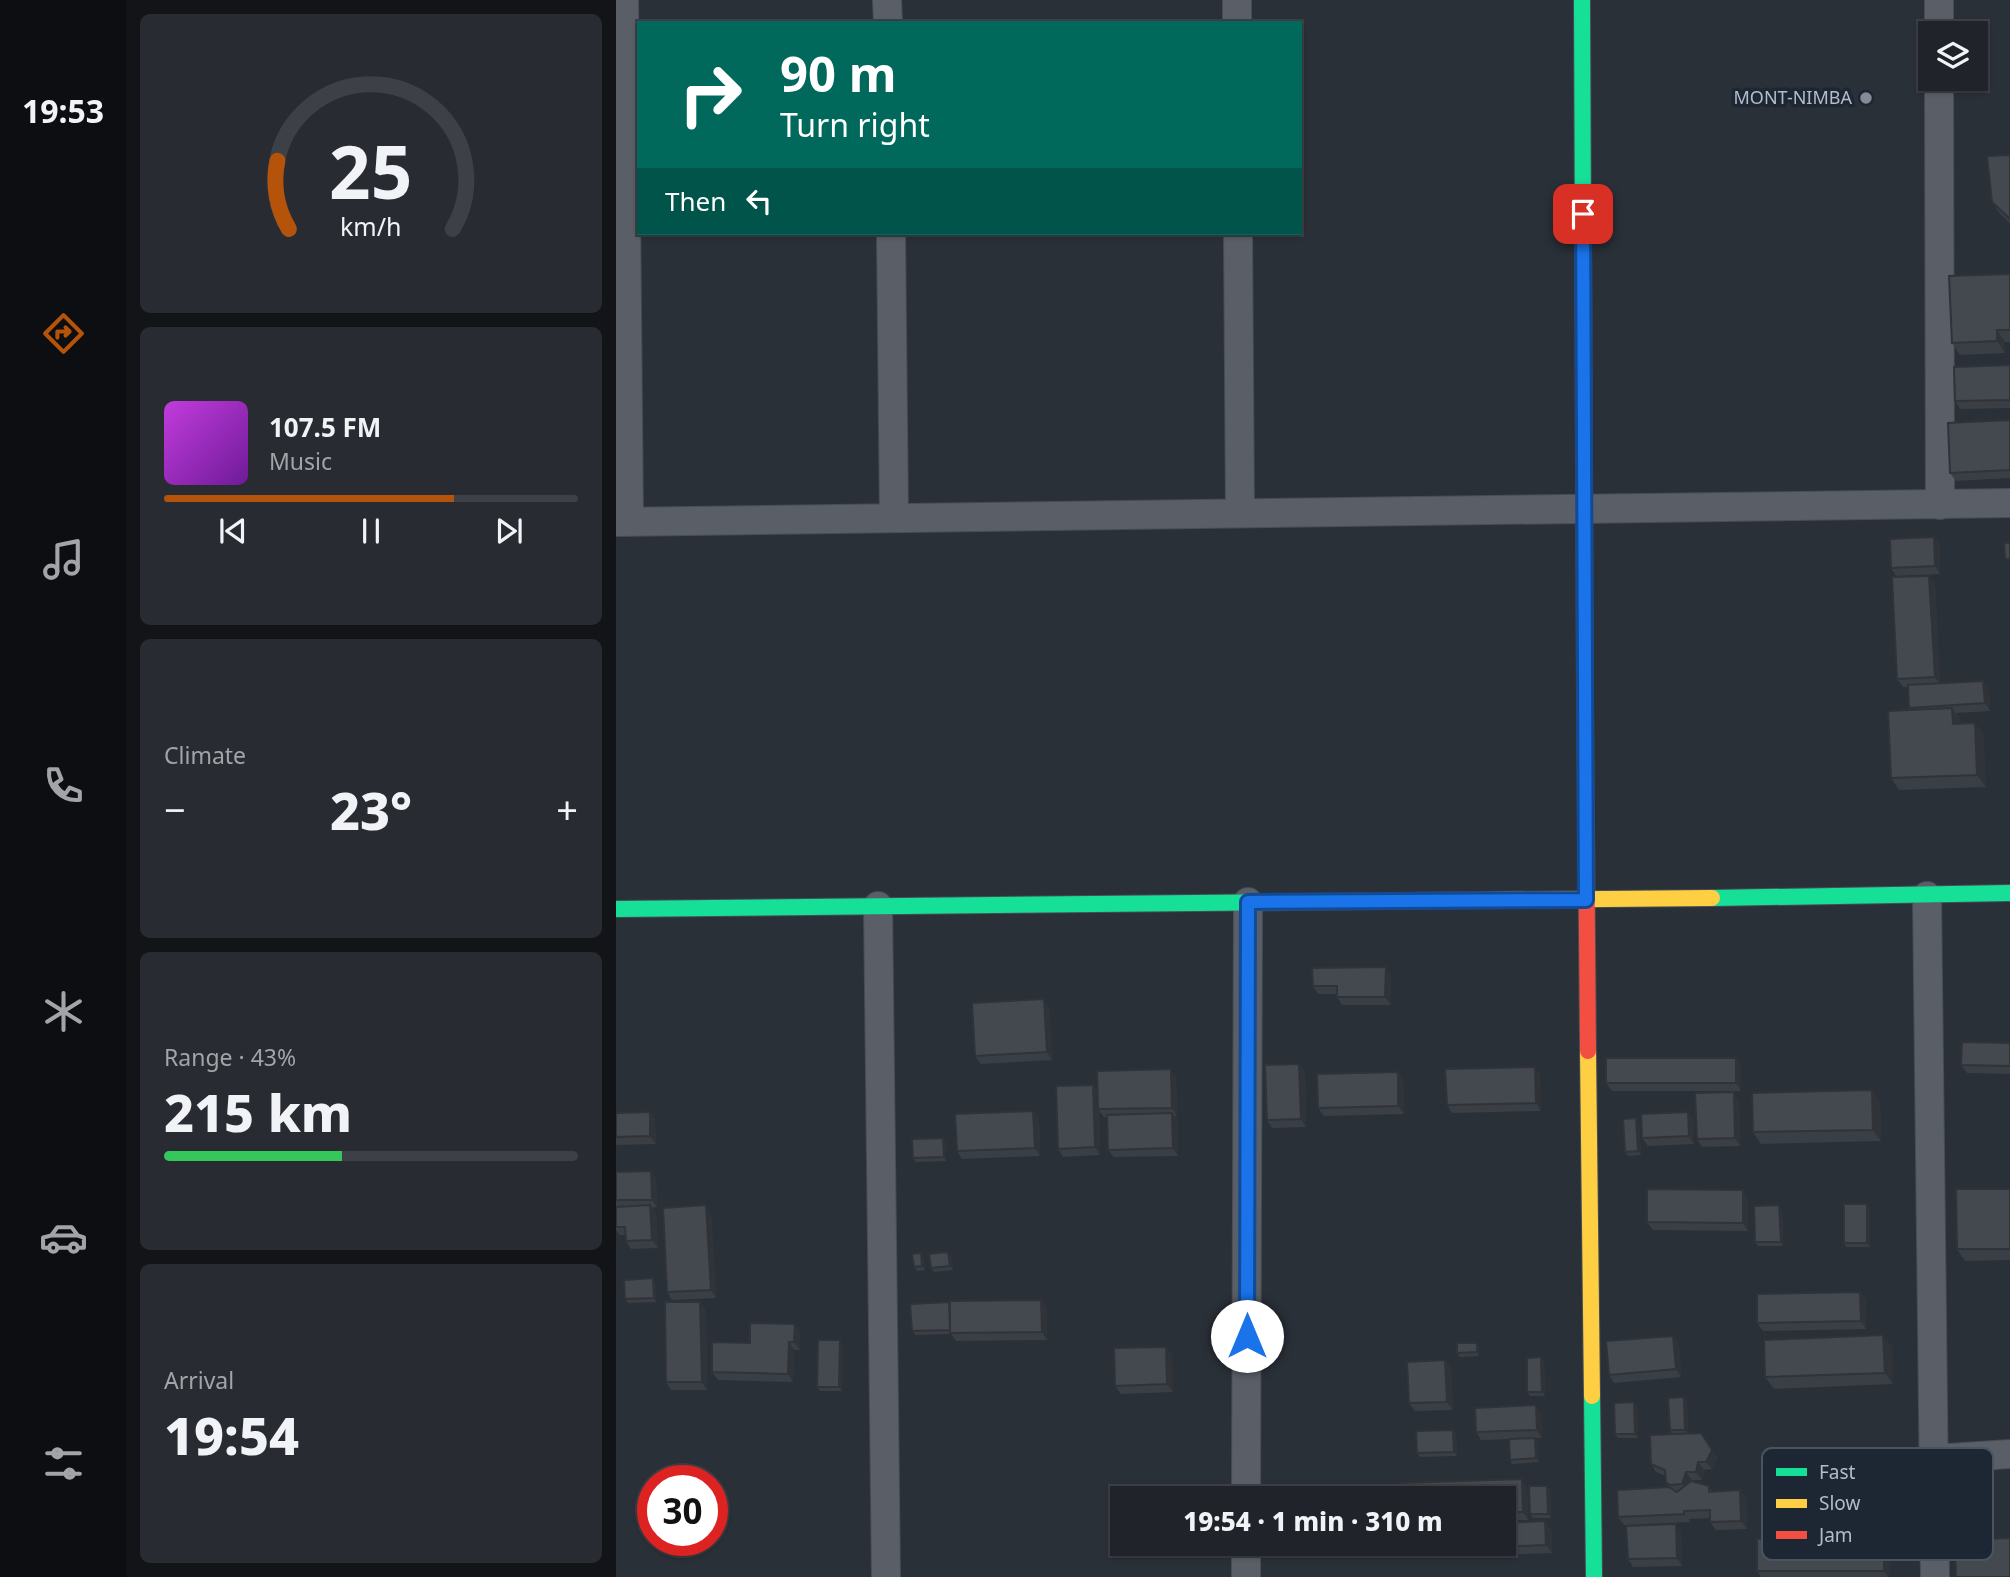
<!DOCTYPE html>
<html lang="en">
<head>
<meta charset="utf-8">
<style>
	:root { --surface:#20242a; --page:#282c32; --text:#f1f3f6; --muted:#a2a4a8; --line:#3d4147; --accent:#b45309 }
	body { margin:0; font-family:"Noto Sans",sans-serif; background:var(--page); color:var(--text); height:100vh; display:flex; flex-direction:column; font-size:26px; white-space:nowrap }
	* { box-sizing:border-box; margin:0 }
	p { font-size:23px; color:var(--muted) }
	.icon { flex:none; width:38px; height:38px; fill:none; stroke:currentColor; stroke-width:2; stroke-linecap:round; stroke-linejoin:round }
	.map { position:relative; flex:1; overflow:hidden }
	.panel { display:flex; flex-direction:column; gap:14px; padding:14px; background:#121417; width:490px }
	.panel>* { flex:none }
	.top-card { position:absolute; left:21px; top:21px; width:665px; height:214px; border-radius:0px; box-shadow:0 2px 5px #0004,0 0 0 2px var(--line); background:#00695c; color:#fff; overflow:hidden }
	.fabs { position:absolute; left:1302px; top:21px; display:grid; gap:14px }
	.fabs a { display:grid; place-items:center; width:70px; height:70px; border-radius:0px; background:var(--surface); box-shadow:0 2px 5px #0004,0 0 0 2px var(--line); font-size:35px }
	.speed { position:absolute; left:21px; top:1465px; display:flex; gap:14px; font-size:35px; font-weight:700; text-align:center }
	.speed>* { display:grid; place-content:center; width:91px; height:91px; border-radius:50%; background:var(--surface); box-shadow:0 2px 5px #0004,0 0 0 2px var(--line); line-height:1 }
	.speed .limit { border:10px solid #d22; background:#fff; color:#111 }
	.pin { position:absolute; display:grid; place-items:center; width:60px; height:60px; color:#fff; margin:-30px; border-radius:14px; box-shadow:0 4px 10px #0006 }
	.me { position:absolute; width:77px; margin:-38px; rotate:0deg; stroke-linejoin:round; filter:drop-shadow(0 0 5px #0008) }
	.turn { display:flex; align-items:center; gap:24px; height:147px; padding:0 28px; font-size:32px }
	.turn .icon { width:91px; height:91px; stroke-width:2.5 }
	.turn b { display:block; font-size:49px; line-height:60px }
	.then { display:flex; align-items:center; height:66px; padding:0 28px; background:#0003; gap:14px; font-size:26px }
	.big { font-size:52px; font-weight:800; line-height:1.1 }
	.panel .card { flex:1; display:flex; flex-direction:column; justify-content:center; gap:10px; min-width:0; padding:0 24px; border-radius:10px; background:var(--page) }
	.panel .dial { align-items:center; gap:0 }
	.dial svg { height:182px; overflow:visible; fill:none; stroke:var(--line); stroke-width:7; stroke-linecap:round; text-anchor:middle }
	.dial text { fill:var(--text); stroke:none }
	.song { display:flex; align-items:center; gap:21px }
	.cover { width:84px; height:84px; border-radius:10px; background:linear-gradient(135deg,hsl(290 70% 55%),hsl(280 70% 35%)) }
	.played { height:7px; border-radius:4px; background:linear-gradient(90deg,var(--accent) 70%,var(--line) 70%) }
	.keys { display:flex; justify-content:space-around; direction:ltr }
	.heat { display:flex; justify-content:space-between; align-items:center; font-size:38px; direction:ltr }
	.charge { height:10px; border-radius:5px; background:linear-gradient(90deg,#34c759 43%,var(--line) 0) }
	.trip { position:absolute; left:494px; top:1486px; width:406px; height:70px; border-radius:0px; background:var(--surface); box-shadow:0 2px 5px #0004,0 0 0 2px var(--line); font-weight:800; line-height:70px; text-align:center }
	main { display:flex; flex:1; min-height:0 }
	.menu { display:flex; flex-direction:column; width:126px; justify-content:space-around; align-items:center; background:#0d0e11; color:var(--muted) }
	.menu .icon { width:49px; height:49px }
	.menu .selected { color:var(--accent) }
	.menu b { font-size:32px; color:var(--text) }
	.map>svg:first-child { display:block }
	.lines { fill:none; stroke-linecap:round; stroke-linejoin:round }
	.street-casing { stroke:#484c53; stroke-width:30 }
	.fast-casing { stroke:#484c53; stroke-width:18 }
	.slow-casing { stroke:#484c53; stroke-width:18 }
	.jam-casing { stroke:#484c53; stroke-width:18 }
	.street { stroke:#5a5e66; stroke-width:28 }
	.fast { stroke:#16e098; stroke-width:16 }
	.slow { stroke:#ffcf43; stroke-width:16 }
	.jam { stroke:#f24e42; stroke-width:16 }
	.wall { fill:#3a3f45 }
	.shaded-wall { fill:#303338 }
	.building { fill:#444950; stroke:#303338; stroke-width:2 }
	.route-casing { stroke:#114b97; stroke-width:18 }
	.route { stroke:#1a73e8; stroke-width:12 }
	.poi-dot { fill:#848b96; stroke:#1d2633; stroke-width:2.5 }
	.labels { text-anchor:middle; stroke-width:7; stroke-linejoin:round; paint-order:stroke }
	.poi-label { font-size:18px; fill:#b4bcc9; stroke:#1d2633; text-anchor:end }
	.key { fill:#1d2633; stroke:#4a5360; stroke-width:2 }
	.key-label { font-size:19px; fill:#b4bcc9 }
</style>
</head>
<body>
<main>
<nav class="menu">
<b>19:53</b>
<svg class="icon selected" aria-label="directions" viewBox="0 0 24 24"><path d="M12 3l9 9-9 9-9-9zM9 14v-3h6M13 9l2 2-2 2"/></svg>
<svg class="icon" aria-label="music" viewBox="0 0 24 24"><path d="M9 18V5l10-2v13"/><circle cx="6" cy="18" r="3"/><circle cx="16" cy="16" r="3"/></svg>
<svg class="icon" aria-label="phone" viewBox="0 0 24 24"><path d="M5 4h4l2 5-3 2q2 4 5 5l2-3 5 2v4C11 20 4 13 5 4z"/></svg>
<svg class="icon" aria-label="climate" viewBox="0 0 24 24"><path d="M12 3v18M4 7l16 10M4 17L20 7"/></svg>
<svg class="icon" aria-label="car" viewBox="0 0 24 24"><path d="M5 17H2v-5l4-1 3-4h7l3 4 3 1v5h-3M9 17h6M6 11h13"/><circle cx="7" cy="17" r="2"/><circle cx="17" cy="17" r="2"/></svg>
<svg class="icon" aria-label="filters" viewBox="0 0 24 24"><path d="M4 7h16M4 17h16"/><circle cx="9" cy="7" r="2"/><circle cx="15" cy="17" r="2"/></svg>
</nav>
<section class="panel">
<div class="card dial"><svg viewBox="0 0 100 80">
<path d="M14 69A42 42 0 1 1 86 69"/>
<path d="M14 69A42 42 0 0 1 9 39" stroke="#b45309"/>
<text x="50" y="56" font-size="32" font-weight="700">25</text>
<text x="50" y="72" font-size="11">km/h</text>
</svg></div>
<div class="card">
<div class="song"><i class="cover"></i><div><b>107.5 FM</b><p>Music</p></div></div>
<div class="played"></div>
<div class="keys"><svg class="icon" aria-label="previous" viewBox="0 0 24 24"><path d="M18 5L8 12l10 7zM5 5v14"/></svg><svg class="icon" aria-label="pause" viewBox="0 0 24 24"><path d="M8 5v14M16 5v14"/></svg><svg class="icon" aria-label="next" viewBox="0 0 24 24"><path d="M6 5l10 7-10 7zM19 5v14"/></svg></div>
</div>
<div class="card"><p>Climate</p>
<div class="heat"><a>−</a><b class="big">23°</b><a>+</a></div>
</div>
<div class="card"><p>Range · 43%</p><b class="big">215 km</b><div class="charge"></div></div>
<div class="card"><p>Arrival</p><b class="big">19:54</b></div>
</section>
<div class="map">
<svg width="1394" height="1577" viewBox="0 0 1394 1577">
	<rect width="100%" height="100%" fill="#2a3038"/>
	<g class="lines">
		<g class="street-casing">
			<path id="street" d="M8,0l5,521
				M271,0l1,23
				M621,0v23
				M1323,0v33
				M1323,79l1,426
				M275,233l3,284
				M622,233l2,279
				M0,522l1394,-19
				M1311,896l8,681
				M262,906l8,671
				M1318,1459l76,-5
				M630,1498l2,-596
				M630,1577v-33"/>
		</g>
		<g class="fast-casing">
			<path id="fast" d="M966,0l3,705
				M1096,898l298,-5
				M0,909l867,-9
				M976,1396l2,181"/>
		</g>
		<g class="slow-casing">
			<path id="slow" d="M867,900l229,-2
				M972,1051l4,345"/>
		</g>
		<g class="jam-casing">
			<path id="jam" d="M969,705l3,346"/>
		</g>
		<use href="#street" class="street"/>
		<use href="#fast" class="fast"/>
		<use href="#slow" class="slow"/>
		<use href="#jam" class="jam"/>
	</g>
	<path class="wall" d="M1394,155v68l-10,-9 -8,-12z
		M1394,274v68h-5v11l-45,2 -8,-12z
		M1394,365v43l-50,1 -5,-8z
		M1394,420v58l-54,3 -6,-8z
		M1318,537l6,8v29l-44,2 -5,-8z
		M1319,583l5,100 49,6 1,22 -34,2 4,7 1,3h14l8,11 3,53 -87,3 -8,-12 19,-68 -1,-2 -1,-21h-5l-6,-8z
		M770,967l5,8v30h-49l-5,-8v-3h-19l-5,-8z
		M433,1007l3,53 -71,4 -6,-8z
		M1394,1043v31l-43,-1 -6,-8z
		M1120,1058l5,8v25h-129l-6,-8z
		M683,1064l6,8 1,55 -34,1 -5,-8z
		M782,1072l5,8 1,34 -80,2 -6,-8z
		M924,1074l1,37 -89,2 -5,-8z
		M560,1077l1,39h-3l4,5v35l-64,1 -6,-7 -1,-33h-3l-5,-6 1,44 -37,2 -5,-8 35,-64 5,7z
		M1123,1100l1,46 -38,1 -5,-8z
		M1264,1102l1,39 -120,3 -8,-12z
		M34,1112l5,8 1,24 -40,1v-32z
		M423,1119l1,37 -78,3 -5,-8z
		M1078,1120v24l-46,2 -6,-8z
		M1023,1122l2,33 -13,1 -3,-4z
		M330,1142v19l-30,1 -3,-4z
		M35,1171l5,8 1,28 -5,1 4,5 2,35 -27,1 -5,-8 -1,-6h-6l-3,-5v-58z
		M1394,1189v71l-45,1 -8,-12z
		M1127,1190l5,8v33l-95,-1 -6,-8z
		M1251,1204l3,4v39h-24l-2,-4z
		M1166,1209l1,37h-25l-3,-4z
		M95,1213l5,85 -44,2 -5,-8z
		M305,1253l2,4 2,13 -8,1 -3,-4z
		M335,1256l2,14 -19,2 -3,-4z
		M39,1282l1,20 -28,1 -3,-4z
		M1244,1292l6,8v29l-103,2 -6,-8z
		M425,1300l6,8v32l-91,1 -5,-7 -36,1 -3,-4z
		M90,1309l1,81h-36l-5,-8z
		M179,1324l5,8v18h-6l-1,32 -75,-2 -6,-8 38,-29z
		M861,1343l2,4v9l-19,1 -3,-4z
		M226,1344v47h-22l-3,-4z
		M1063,1344l2,33 -67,6 -5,-8z
		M1276,1347l1,37 -119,5 -9,-12z
		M556,1355l1,37 -52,2 -6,-8z
		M829,1360l6,8 2,42 -38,1 -6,-8z
		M928,1361l1,35h-15l-3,-4z
		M1068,1397l3,4 1,32 30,25 -6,11 -8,1 -2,10h-10l21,11 27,-1 6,8 1,31 -31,1 -6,-8v-4l-21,1 1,3 -66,3 -6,-8 52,-29 -4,-6v-6l-10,-4 -5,-8 21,-30 -2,-4z
		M1021,1406l1,32h-20l-3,-4z
		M925,1413l1,25 -61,2 -5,-8z
		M837,1430l3,4 1,22 -37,1 -3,-4z
		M919,1438l3,4 1,20 -27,2 -2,-4z
		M931,1486l3,4 1,28h-18l-3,-4z
		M911,1487l1,33h-25v-22z
		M929,1521l6,8 1,24 -101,4 -5,-8z
		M1065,1532l1,34 -49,1 -5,-8z
		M1274,1547v30h-129l-4,-6z"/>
	<path class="shaded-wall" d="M1381,330l8,12v11l-8,-12z
		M1318,537l6,8v29l-5,-8z
		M1313,576l6,7 5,102 -5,-8z
		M1367,681l6,8 1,22 -5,-8z
		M1336,708l8,12 1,15 -8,-11z
		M1359,723l8,11 3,53 -9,-12z
		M770,967l5,8v30l-6,-8z
		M428,999l5,8 3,53 -5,-8z
		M1120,1058l5,8v25l-5,-8z
		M683,1064l6,8 1,55 -5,-8z
		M919,1067l5,7 1,37 -5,-8z
		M555,1069l5,8 1,39 -5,-8z
		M782,1072l5,8 1,34 -6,-8z
		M477,1085l6,8 1,62 -5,-8z
		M1256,1090l8,12 1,39 -8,-11z
		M1118,1092l5,8 1,46 -5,-8z
		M417,1111l6,8 1,37 -5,-8z
		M34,1112l5,8 1,24 -6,-8z
		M1072,1112l6,8v24l-5,-8z
		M556,1113l6,8v35l-5,-8z
		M1020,1118l3,4 2,33 -3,-4z
		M327,1138l3,4v19l-2,-4z
		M35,1171l5,8 1,28 -5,-7z
		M1127,1190l5,8v33l-5,-8z
		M1251,1204l3,4v39l-3,-4z
		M34,1205l6,8 2,35 -6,-8z
		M90,1205l5,8 5,85 -5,-8z
		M1163,1205l3,4 1,37 -2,-4z
		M332,1252l3,4 2,14 -3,-4z
		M305,1253l2,4 2,13 -3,-4z
		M37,1278l2,4 1,20 -2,-4z
		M1244,1292l6,8v29l-5,-8z
		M425,1300l6,8v32l-5,-8z
		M84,1302l6,7 1,81 -5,-8z
		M179,1324l5,8v18l-6,-8z
		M1267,1335l9,12 1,37 -8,-11z
		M1057,1336l6,8 2,33 -5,-8z
		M224,1340l2,4v47l-3,-4z
		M173,1342l5,8 -1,32 -5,-8z
		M861,1343l2,4v9l-2,-4z
		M550,1347l6,8 1,37 -6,-8z
		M925,1357l3,4 1,35 -3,-4z
		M829,1360l6,8 2,42 -6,-8z
		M1068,1397l3,4 1,33 -3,-4z
		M1018,1402l3,4 1,32 -3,-4z
		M920,1405l5,8 1,25 -5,-8z
		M837,1430l3,4 1,22 -3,-4z
		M1085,1433l17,25 -6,11 -6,-7z
		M919,1438l3,4 1,20 -3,-4z
		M1082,1462l6,8 -2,10 -6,-8z
		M1070,1472l6,8 -4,12 -6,-8z
		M906,1479l5,8 1,33 -5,-8z
		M931,1486l3,4 1,28 -3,-4z
		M1124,1490l6,8 1,31 -6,-8z
		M929,1521l6,8 1,24 -6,-8z
		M1060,1524l5,8 1,34 -5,-8z
		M1268,1539l6,8v30h-2l-4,-6z"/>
	<path class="building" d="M1394,155v64l-18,-17 -5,-46z
		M1394,274v56h-13v11l-45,2 -3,-67z
		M1394,365v35l-55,1 -1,-34z
		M1394,420v50l-60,3 -2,-50z
		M1318,537l1,29 -44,2 -1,-29z
		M1388,543h6v16h-5z
		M1313,576l6,101 -38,2 -5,-102z
		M1367,681l2,22 -76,5 -1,-23z
		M1336,708l1,16 22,-1 2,52 -86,3 -3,-67z
		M770,967l-1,30h-48v-11h-24l-1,-18z
		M428,999l3,53 -72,4 -3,-53z
		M1346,1042l48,1v23l-49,-1z
		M990,1058h130v25h-130z
		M683,1064l2,55 -34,1 -2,-55z
		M919,1067l1,36 -89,2 -2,-36z
		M555,1069l1,39 -74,1 -1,-38z
		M782,1072v34l-80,2 -1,-34z
		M477,1085l2,62 -37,2 -2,-63z
		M1256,1090l1,40 -120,2 -1,-39z
		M1118,1092l1,46 -38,1 -2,-46z
		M417,1111l2,37 -78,3 -2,-37z
		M34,1112v24l-34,1v-24z
		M1072,1112l1,24 -47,2 -1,-24z
		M556,1113l1,35 -65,2 -1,-35z
		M1020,1118l2,33 -13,1 -2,-33z
		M327,1138l1,19 -31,1 -1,-19z
		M35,1171l1,29h-36v-28z
		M1031,1189l96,1v33l-96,-1z
		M1340,1189h54v60h-53z
		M1228,1204h23v39h-23z
		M34,1205l2,35 -26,1 -1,-14h-9v-20z
		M90,1205l5,85 -44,2 -4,-84z
		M1163,1205l2,37h-26l-1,-36z
		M332,1252l2,14 -19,2 -2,-14z
		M305,1253l1,13 -8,1 -2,-13z
		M37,1278l1,20 -29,1 -1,-19z
		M1244,1292l1,29 -104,2v-29z
		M425,1300l1,32 -92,1v-32z
		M49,1302h35l2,80h-36z
		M333,1302l1,28 -38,1 -2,-27z
		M134,1323l45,1 -1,18h-5l-1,32 -76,-2v-30l38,1z
		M1267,1335l2,38 -120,4 -1,-37z
		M1057,1336l3,33 -67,6 -3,-34z
		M202,1340h22l-1,47h-22z
		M841,1343h20v9l-20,1z
		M550,1347l1,37 -52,2 -1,-38z
		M925,1357l1,35h-15v-34z
		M829,1360l2,42 -38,1 -2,-41z
		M1068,1397l1,33h-15l-2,-32z
		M1018,1402l1,32h-20l-1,-31z
		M920,1405l1,25 -61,2 -1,-24z
		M837,1430l1,22 -37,1 -1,-22z
		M1085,1433l11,17 -6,12h-8l-2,10h-10l-4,12 -12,1 -4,-3 -1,-12 -14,-6 -1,-29z
		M919,1438l1,20 -26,2 -1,-21z
		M906,1479l1,33h-20v-14h-101l-1,-15z
		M1075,1481l18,5v6l31,-2 1,31 -31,1v-12l-26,1v3l-66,3 -1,-27 52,-3 8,5z
		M913,1486h18l1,28h-18z
		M929,1521l1,24 -100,4 -1,-5h58v-21z
		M1060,1524l1,34 -49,1 -2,-33z
		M1394,1538v39h-54l-1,-37z
		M1141,1539h127v32h-127z"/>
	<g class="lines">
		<g class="route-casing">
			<path id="route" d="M631,1336l1,-434 338,-2 -3,-686"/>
		</g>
		<use href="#route" class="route"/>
	</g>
	<circle class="poi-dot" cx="1250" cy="98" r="7"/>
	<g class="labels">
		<g class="poi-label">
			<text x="1236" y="104">MONT-NIMBA</text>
		</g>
	</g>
	<rect x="1146" y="1448" width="231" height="112" rx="10" class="key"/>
	<rect x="1160" y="1468" width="31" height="8" fill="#16e098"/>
	<rect x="1160" y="1499" width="31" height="9" fill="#ffcf43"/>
	<rect x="1160" y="1531" width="31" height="8" fill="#f24e42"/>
	<g class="key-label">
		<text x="1203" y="1479">Fast</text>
		<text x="1203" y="1510">Slow</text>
		<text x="1203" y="1542">Jam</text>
	</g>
</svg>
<div class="fabs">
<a><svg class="icon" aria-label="layers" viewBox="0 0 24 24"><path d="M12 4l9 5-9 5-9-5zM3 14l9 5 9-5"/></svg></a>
</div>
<div class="speed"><div class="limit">30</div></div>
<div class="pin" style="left:967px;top:214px;background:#d93025"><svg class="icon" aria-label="arrive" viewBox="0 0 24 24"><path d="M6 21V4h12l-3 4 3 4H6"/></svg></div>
<svg class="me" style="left:631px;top:1336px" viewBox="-20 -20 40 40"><circle r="19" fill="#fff"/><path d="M0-13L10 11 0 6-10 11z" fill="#1a73e8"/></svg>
<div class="trip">19:54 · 1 min · 310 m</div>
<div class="top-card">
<div class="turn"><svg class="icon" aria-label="right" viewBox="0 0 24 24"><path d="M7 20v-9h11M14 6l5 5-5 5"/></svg><div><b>90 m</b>Turn right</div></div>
<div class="then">Then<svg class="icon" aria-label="left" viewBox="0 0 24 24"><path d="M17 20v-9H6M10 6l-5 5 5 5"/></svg></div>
</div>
</div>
</main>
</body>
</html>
